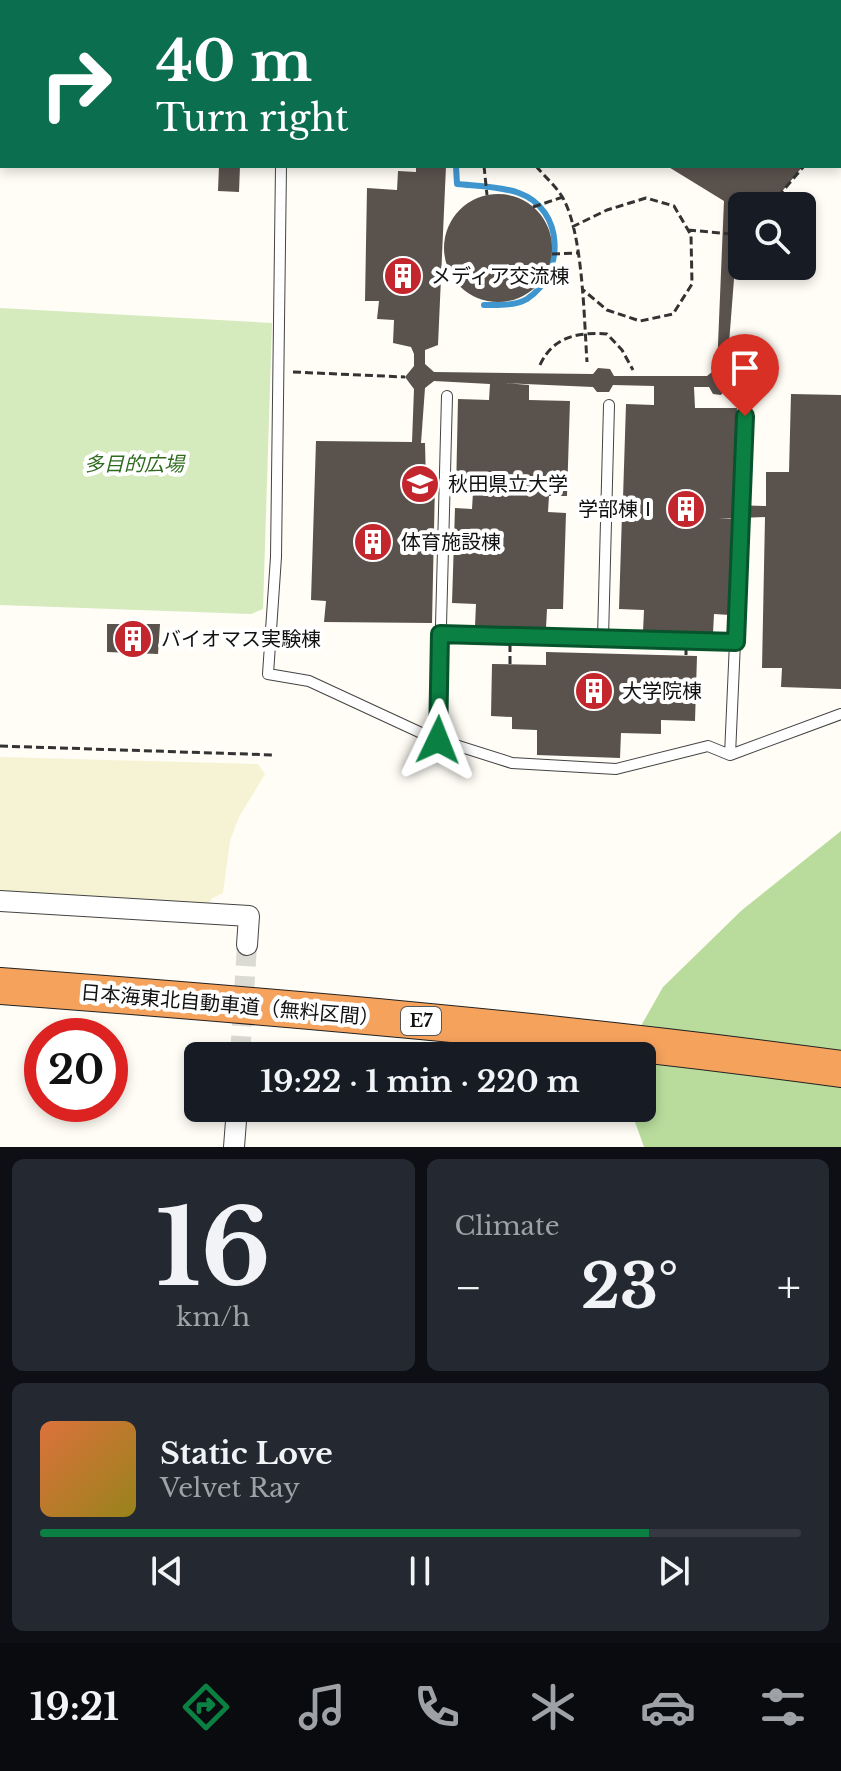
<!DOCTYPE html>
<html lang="en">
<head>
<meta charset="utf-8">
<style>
	:root { --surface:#171b24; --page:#242831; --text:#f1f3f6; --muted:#9ea1a6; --line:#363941; --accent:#0b8043 }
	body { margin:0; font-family:"Libre Baskerville","Noto Sans JP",serif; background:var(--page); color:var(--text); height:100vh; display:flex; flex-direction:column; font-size:30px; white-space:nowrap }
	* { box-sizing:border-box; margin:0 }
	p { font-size:26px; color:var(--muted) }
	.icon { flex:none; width:44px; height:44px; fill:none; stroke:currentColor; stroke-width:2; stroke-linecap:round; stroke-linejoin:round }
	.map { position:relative; height:1147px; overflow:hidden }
	.sheet { display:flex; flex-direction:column; gap:12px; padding:12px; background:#0d0f14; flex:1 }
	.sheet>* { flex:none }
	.top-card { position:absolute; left:0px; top:0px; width:842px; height:168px; box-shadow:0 4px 12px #0003; background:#0b6e4f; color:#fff; overflow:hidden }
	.tools { position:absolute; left:728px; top:192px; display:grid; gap:16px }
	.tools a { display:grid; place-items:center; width:88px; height:88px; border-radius:12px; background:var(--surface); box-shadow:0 4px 12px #0003; font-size:40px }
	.speed { position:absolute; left:24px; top:1018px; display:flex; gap:16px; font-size:40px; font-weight:700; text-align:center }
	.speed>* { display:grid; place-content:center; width:104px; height:104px; border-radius:50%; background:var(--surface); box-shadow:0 4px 12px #0003; line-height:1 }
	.speed .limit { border:12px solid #d22; background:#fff; color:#111 }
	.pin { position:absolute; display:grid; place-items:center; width:68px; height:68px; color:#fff; margin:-82px -34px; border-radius:50% 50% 50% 0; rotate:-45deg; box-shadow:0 0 8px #0007 }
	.pin .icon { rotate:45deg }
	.me { position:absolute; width:88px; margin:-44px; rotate:2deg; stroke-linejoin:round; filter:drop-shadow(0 0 6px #0008) }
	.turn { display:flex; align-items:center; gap:28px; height:168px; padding:0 24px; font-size:36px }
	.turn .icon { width:104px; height:104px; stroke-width:2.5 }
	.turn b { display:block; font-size:56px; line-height:68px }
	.big { font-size:60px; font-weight:800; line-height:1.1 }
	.sheet .widget { flex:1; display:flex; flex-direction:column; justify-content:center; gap:12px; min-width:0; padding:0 28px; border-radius:12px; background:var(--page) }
	.sheet .dial { align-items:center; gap:0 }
	.dial b { font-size:104px; line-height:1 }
	.song { display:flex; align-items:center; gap:24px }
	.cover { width:96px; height:96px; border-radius:12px; background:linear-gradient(135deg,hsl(20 70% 55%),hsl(50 70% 35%)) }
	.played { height:8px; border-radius:4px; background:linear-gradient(90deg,var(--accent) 80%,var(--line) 80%) }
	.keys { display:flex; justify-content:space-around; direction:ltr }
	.heat { display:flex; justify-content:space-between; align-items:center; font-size:44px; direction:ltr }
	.sheet .tiles { flex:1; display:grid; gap:12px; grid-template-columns:1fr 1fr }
	.widget:last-child { grid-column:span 2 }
	.trip { position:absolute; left:184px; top:1042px; width:472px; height:80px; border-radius:12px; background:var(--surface); box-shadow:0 4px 12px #0003; font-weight:800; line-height:80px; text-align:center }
	.tabs { display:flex; height:128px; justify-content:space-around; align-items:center; background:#090b0e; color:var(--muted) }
	.tabs .icon { width:56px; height:56px }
	.tabs .active { color:var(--accent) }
	.tabs b { font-size:36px; color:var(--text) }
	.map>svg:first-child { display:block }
	.farmland { fill:#f6f3d4 }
	.green { fill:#d5ebbd }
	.forest { fill:#b9dc9c }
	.pitch { fill:#e6f2cf }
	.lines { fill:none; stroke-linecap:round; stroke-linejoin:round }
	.stream { stroke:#3f96cf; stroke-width:6 }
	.building { fill:#5a524d }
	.street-tunnel { stroke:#dbdad3; stroke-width:20; stroke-dasharray:20 10; stroke-linecap:butt }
	.lane-casing { stroke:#444; stroke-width:12 }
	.street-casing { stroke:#444; stroke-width:22 }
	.highway-casing { stroke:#222; stroke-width:38 }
	.path { stroke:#333; stroke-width:3; stroke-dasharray:8 4; stroke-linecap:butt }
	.lane { stroke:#fff; stroke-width:10 }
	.street { stroke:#fff; stroke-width:20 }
	.highway { stroke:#f5a25d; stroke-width:36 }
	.path-bridge { stroke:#333; stroke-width:3; stroke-dasharray:8 4; stroke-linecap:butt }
	.route-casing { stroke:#07532c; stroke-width:20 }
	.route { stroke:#0b8043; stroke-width:14 }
	.labels { text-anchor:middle; stroke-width:8; stroke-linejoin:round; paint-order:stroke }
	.shield { fill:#fff; stroke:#585858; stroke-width:2 }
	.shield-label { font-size:18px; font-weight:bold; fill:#111 }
	.poi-label { font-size:20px; fill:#111; stroke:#fff; text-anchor:start }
	.park-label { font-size:20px; font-style:italic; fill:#2f6b1f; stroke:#fff }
	.street-label { font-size:20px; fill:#111; stroke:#fff }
</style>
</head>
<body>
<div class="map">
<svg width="841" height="1147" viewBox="0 0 841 1147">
	<rect width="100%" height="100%" fill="#fffdf5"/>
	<path class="farmland" d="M0,757l258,7 7,10 -26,43 -9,24 -7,52 -12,6 -2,9 -209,-11z"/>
	<path class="green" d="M640,0h201v125l-1,-123z
		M0,308l272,15 -9,286 -12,5 -251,-9z"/>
	<path class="forest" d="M841,831v316h-197l-14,-39h12v-52h-18l39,-69 79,-77z"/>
	<path class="pitch" d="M0,0h169l-167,2v143z"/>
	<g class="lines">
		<path class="stream" d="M456,166l1,18c19,2 43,2 62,9 45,16 47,80 8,106 -12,7 -29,6 -43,6"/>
	</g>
	<path class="building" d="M219,166h21l-1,26 -21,-1z
		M416,166h30l-8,179 -13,5v14l9,8 159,2 5,-6 12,1 4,7h93l10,-8 7,-167 -57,-35h136l-33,40h-28v13l-3,-4 -12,154 2,15 -8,11 -8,-1 -4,-7h-15l1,21h42l-4,97 33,1v-34h23l2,-78 50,1v294l-60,-2 1,-19h-20l3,-151 -47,2h15l-3,96 -16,-1 -1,19 -70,-1 1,-22 -25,-1 3,-95h18v-15l-17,-1 3,-94 28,1v-19l-41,-1 -4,7h-12l-4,-5 -88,-4 24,2v15l41,1 -3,95h-18l-1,16 18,1 -3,96h-16l-1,19 -71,-2 1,-22 -24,-1 3,-95 17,1 1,-17h-17l2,-93 31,1 1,-16 -56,-3 -9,7 -4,55h4l1,40h9l-3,140 -108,-1 2,-21 -15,-1 5,-159 96,1 2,-53 -9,-12 9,-11v-12l-3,-7 -18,-4 1,-23 -17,-1 2,-18h-14l2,-113 30,2 1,-19 18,1z
		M444 248a54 54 0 1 1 108 0a54 54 0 1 1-108 0Z
		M107,624h53l-2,30 -51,-2z
		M546,652l151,4 -2,65 -34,-1v14l-40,-1 -1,25 -83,-3v-25l-25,-1v-12l-21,-1 1,-52 54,1z"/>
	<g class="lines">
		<path class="street-tunnel" d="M240,1056l7,-111"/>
		<g class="lane-casing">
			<path id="lane" d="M345,2l3,-2
				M840,137h1
				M281,166l-5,391 -8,117 41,7 121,56 82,26 104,6 92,-23 22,9 111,-41
				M440,634l163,4 6,-233
				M603,638l133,4
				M438,740l9,-344
				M730,755l15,-339"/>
		</g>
		<g class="street-casing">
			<path id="street" d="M0,901l249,15 -2,29
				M234,1147l3,-39"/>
		</g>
		<g class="highway-casing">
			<path id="highway" d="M0,986c281,21 562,45 841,83"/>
		</g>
		<path class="path" d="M459,0l2,2
			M601,0l7,2
			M746,0l2,2
			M534,2l1,-2
			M777,2l4,-2
			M484,166l3,29
			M536,166c9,11 22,22 28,34 19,37 20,118 23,162
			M770,206l34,-40
			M533,207l30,-10
			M572,227l35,-17 39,-12 28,8 17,29 1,49 -19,30 -33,7 -33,-11 -25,-21
			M688,230l54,5
			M552,254l25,-1
			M540,365c13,-29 39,-33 67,-31l15,16 11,20
			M293,372l112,5
			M0,746l275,9"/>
		<use href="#lane" class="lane"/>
		<use href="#street" class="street"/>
		<use href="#highway" class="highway"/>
		<path class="path-bridge" d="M686,655v-22
			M510,664v-37"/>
	</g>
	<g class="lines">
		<g class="route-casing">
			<path id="route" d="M438,740l2,-106 296,8 9,-226"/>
		</g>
		<use href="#route" class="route"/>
	</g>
	<defs>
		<g id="building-disc" transform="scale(2)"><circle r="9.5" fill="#c4262e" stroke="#fff"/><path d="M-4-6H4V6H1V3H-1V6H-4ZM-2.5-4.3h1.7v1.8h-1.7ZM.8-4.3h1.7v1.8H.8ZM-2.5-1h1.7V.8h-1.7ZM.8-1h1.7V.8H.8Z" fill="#fff"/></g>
		<g id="university-disc" transform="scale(2)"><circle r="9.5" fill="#c4262e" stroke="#fff"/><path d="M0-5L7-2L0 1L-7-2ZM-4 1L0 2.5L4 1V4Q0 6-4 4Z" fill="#fff"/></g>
	</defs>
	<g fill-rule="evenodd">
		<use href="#building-disc" x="403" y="276"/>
		<use href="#university-disc" x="420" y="484"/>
		<use href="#building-disc" x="686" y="509"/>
		<use href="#building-disc" x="373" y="542"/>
		<use href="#building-disc" x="133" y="639"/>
		<use href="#building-disc" x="594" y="691"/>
	</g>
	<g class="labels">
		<rect class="shield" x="401" y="1007" width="40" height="28" rx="6"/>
		<g class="shield-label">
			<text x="421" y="1027">E7</text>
		</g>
		<g class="poi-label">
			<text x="431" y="283">メディア交流棟</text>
			<text x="448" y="491">秋田県立大学</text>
			<text x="658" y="516" text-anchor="end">学部棟Ⅰ</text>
			<text x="401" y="549">体育施設棟</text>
			<text x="161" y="646">バイオマス実験棟</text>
			<text x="622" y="698">大学院棟</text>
		</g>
		<g class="park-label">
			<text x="134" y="471">多目的広場</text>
		</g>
		<g class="street-label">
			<text transform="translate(230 1005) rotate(5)" y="7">日本海東北自動車道（無料区間）</text>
		</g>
	</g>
</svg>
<div class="tools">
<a><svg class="icon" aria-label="search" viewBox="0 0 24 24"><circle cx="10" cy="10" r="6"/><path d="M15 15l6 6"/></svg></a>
</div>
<div class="speed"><div class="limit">20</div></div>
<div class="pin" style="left:745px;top:416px;background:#d93025"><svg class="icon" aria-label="arrive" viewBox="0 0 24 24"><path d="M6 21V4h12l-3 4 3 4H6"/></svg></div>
<svg class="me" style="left:438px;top:740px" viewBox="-20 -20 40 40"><path d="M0-17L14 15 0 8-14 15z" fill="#0b8043" stroke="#fff" stroke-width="4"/></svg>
<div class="trip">19:22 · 1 min · 220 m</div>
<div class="top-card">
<div class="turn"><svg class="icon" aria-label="right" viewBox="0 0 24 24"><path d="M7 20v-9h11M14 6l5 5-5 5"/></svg><div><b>40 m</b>Turn right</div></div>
</div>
</div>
<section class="sheet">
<div class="tiles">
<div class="widget dial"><b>16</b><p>km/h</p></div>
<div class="widget"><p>Climate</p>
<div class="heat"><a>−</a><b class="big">23°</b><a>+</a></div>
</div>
<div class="widget">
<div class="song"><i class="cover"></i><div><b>Static Love</b><p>Velvet Ray</p></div></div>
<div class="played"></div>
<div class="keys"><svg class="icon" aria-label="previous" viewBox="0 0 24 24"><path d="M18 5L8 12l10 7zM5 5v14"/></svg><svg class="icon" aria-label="pause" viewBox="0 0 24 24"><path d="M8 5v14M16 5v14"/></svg><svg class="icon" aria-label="next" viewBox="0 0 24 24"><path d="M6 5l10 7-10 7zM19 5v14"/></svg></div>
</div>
</div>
</section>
<nav class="tabs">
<b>19:21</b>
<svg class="icon active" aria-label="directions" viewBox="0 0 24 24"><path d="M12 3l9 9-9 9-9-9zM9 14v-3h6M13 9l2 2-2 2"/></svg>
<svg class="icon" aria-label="music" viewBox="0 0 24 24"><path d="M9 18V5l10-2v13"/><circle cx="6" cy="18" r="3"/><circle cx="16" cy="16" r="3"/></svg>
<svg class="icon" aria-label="phone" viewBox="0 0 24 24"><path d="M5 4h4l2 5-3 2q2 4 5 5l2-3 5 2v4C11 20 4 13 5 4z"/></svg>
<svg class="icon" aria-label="climate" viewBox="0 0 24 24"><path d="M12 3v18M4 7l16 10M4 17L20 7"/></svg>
<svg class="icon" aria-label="car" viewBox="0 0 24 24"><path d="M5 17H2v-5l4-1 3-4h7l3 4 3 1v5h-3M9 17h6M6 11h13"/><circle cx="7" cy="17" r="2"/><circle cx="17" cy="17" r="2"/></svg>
<svg class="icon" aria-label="filters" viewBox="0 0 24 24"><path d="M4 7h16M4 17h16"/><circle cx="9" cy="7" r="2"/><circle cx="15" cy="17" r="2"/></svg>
</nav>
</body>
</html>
